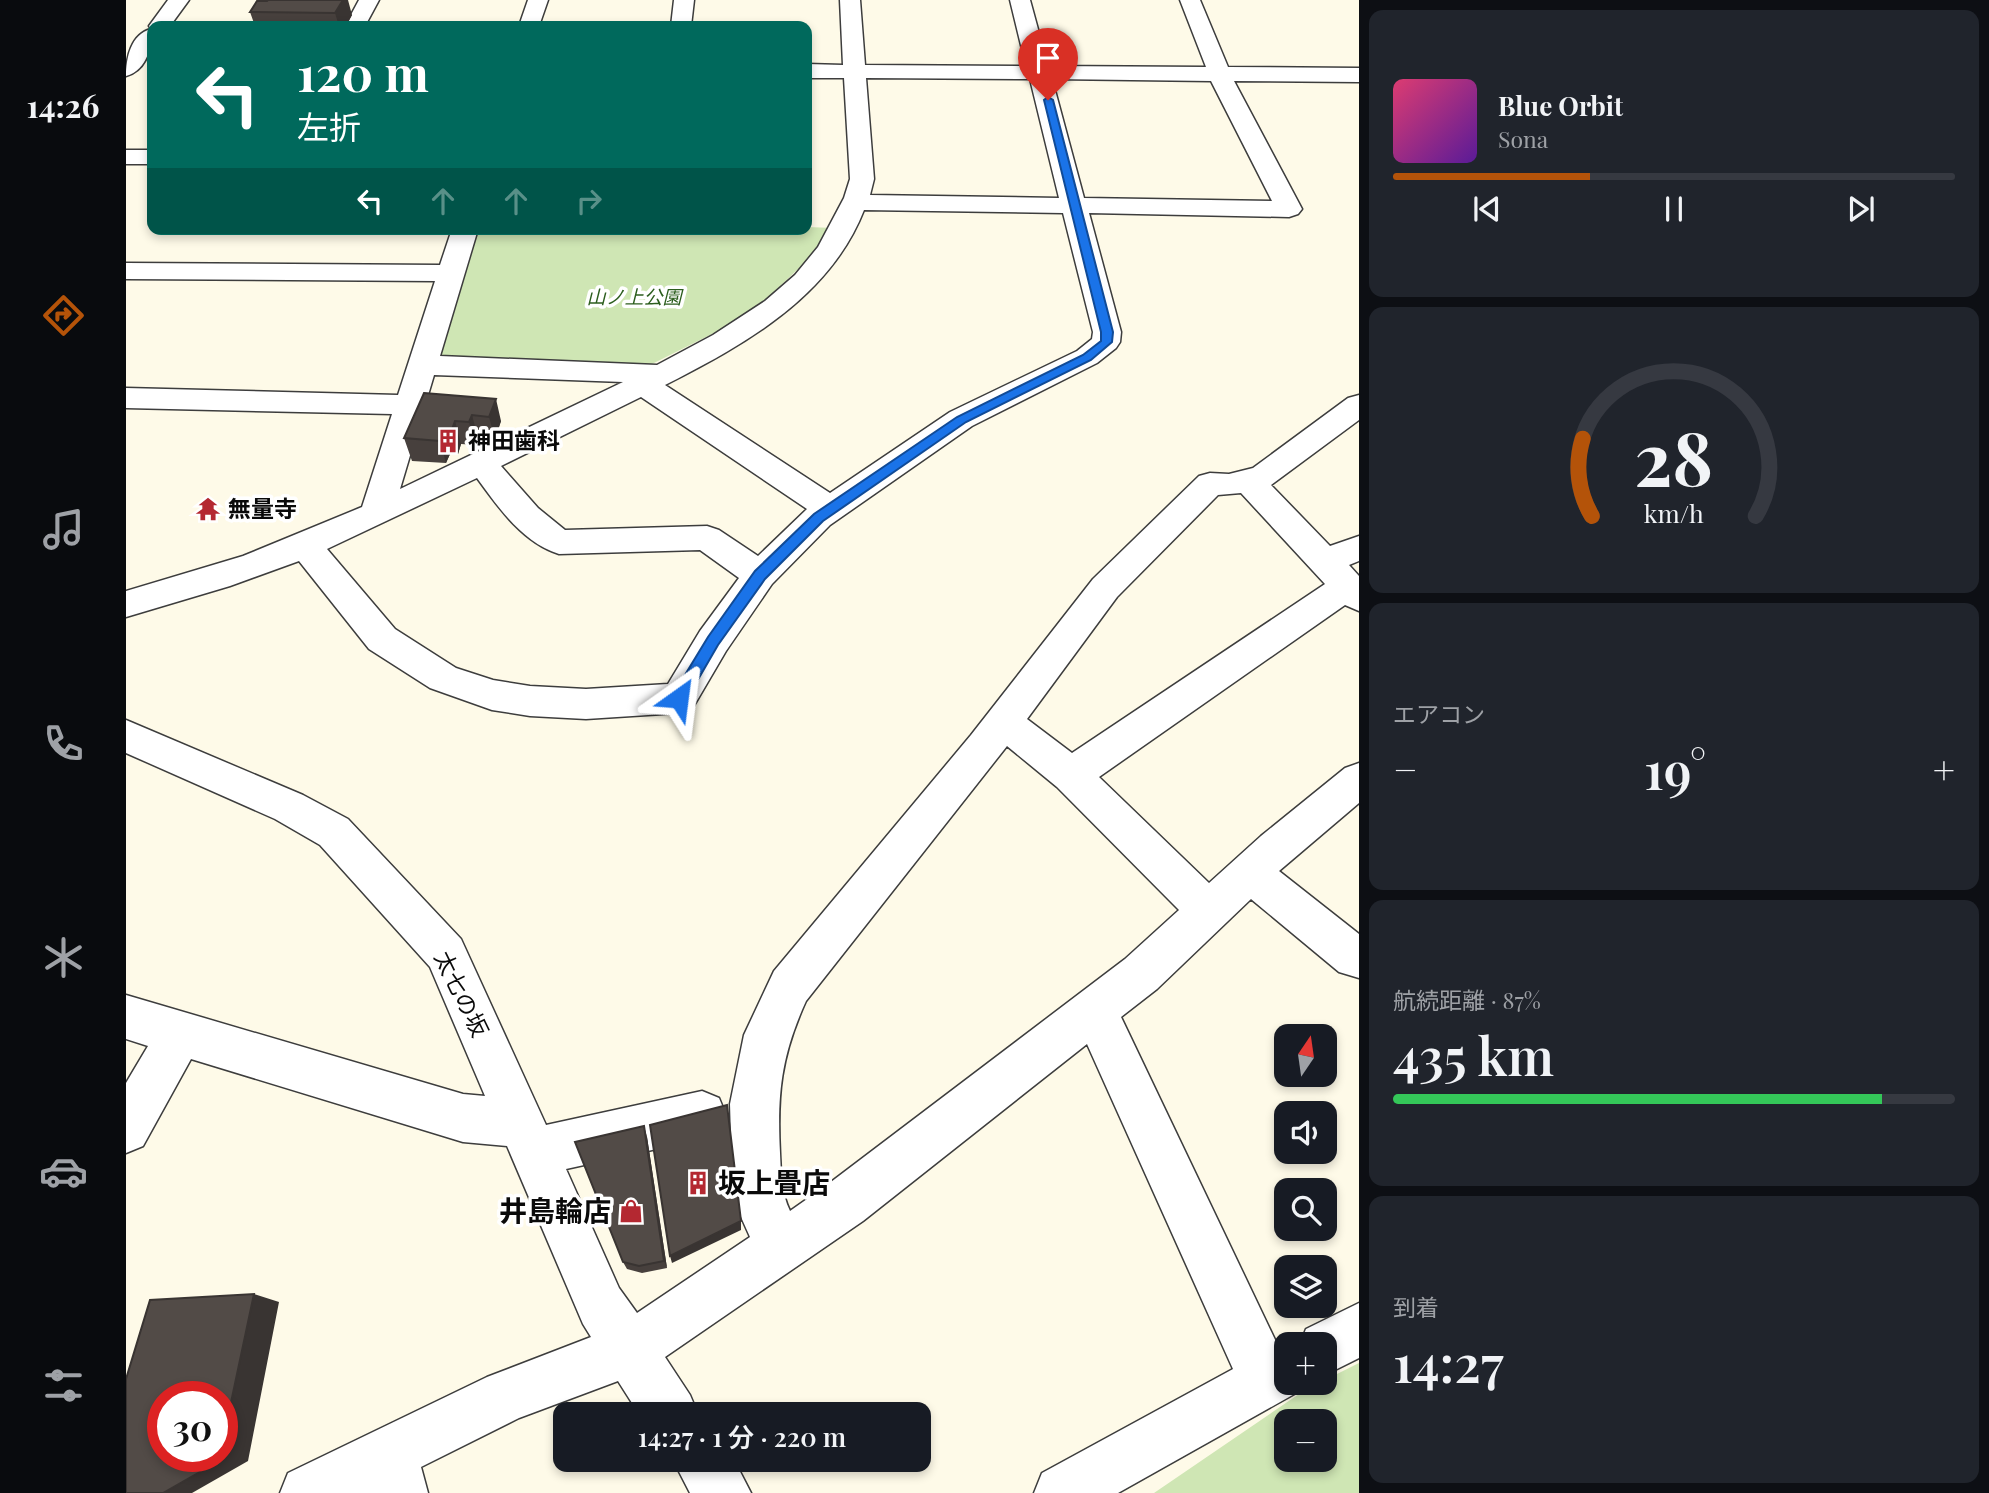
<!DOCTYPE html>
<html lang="ja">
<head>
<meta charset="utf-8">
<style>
	:root { --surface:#171b24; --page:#20242c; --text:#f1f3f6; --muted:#9ea1a6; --line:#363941; --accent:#b45309 }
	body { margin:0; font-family:"Playfair Display","Noto Sans JP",serif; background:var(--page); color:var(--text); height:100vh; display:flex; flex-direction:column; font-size:26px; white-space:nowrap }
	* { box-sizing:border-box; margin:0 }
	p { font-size:23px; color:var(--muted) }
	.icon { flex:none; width:38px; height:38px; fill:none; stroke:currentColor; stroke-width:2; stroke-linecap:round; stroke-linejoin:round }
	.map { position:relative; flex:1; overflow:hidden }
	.details { display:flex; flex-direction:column; gap:10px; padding:10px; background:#0d0f14; width:630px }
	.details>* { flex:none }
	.top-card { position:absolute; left:21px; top:21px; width:665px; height:214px; border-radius:14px; box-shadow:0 4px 10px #0003; background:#00695c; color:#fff; overflow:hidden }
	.needle { width:46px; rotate:13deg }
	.buttons { position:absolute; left:1148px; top:1024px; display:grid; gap:14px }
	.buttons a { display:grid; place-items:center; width:63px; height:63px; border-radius:14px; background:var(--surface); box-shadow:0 4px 10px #0003; font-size:35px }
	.speed { position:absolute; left:21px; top:1381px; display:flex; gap:14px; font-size:35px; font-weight:700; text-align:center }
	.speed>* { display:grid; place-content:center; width:91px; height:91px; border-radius:50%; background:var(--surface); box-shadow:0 4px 10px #0003; line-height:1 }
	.speed .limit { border:10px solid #d22; background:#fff; color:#111 }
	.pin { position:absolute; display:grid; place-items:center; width:60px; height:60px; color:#fff; margin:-72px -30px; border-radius:50% 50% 50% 0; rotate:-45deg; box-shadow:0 0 7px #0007 }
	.pin .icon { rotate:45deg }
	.me { position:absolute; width:77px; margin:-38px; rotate:31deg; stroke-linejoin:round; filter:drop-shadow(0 0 5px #0008) }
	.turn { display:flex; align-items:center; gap:24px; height:147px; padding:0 35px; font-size:32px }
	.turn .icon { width:91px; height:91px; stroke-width:2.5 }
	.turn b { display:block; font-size:49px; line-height:60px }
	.lanes { display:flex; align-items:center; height:66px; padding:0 35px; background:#0003; justify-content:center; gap:35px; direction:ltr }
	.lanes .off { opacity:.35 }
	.big { font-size:52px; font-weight:600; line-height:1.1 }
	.details .widget { flex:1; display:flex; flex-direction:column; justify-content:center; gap:10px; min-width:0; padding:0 24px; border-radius:14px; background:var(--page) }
	.details .dial { align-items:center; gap:0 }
	.dial svg { height:182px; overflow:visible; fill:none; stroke:var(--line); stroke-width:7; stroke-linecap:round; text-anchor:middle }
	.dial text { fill:var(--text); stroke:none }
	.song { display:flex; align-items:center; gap:21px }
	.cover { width:84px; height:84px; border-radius:10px; background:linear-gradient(135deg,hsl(340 70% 55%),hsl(270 70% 35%)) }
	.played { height:7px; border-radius:4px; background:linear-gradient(90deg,var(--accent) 35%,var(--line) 35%) }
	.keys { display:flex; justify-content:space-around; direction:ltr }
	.heat { display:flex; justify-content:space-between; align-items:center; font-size:38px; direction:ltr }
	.charge { height:10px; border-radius:5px; background:linear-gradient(90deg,#34c759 87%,var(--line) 0) }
	.trip { position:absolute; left:427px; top:1402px; width:378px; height:70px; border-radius:14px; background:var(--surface); box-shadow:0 4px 10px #0003; font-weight:600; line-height:70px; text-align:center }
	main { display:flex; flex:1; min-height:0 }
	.menu { display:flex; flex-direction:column; width:126px; justify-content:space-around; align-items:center; background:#090b0e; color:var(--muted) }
	.menu .icon { width:49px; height:49px }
	.menu .active { color:var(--accent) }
	.menu b { font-size:32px; color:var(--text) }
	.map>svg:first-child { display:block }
	.green { fill:#cfe6b4; fill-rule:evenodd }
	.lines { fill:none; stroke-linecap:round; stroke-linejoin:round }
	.minor-casing { stroke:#3d3d3d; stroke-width:3 }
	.minor { fill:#fff; fill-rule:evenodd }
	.wall { fill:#47403d }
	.shaded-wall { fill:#393432 }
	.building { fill:#524b47; stroke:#393432; stroke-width:2 }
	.route { fill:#1a73e8; stroke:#114b97; stroke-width:2 }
	.labels { text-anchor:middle; stroke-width:7; stroke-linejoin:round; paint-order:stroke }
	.far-park-label { font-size:19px; font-style:italic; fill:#2c5e1e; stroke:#fff }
	.poi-label { font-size:23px; font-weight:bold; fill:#0a0a0a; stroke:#fff; text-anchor:start }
	.street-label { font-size:23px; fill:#0a0a0a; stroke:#fff }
	.near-poi-label { font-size:28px; font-weight:bold; fill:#0a0a0a; stroke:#fff; text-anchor:start }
</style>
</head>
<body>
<main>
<nav class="menu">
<b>14:26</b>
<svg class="icon active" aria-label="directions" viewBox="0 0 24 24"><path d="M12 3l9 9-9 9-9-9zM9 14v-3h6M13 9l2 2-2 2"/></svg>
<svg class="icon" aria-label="music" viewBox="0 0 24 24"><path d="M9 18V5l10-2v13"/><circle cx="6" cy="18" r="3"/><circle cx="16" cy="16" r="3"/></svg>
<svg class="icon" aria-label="phone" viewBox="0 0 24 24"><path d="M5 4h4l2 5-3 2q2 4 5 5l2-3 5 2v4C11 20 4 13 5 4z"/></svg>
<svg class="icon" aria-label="climate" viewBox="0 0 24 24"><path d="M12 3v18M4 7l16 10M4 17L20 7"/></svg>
<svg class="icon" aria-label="car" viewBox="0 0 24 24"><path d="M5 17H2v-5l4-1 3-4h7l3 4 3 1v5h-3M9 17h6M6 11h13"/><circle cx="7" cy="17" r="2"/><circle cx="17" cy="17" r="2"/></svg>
<svg class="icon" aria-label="filters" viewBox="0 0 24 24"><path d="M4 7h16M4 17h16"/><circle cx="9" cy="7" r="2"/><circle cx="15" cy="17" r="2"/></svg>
</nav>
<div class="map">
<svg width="1233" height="1493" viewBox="0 0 1233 1493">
	<rect width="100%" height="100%" fill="#fefae8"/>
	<path class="green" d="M681,227l27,1 -17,23 -58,55 -43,26 -66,33 -215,-6 40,-130z
		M1233,1363v130h-205l151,-103zM1160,1421h39v39h-39z"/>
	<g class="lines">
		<g class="minor-casing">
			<path id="minor" d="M42,0h21l-19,26h-18c0,19 -4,44 -26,50 0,-18 5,-42 25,-47l-2,-3z
				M233,0h20l-14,26h-20z
				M402,0h20l-9,26h-20z
				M548,0h20l-3,26h-20z
				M714,0h20l5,65 161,1 -16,-66h20l18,66 158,1 -26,-67h20l28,67 131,1v14l-125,-1 68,128 -4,5 -9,3 -200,-4 32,119 -1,10 -4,6 -19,15 -125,63 -142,99 -58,59 -46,67 -34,58 -13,4 -93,6 -56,-3 -38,-6 -62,-22 -61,-39 -70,-88 -69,25 -104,31v-26l117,-35 119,-49 30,-93 -266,-6v-20l272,7 37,-114 -309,-2v-16l314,2 12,-36h26l-38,127 217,9 56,-30 52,-34 30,-26 23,-28 26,-49 6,-19 -6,-101h-37v-14l36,1zM740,78l164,1 29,119 -189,-3 4,-16zM926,79l159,2 61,120 -188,-3zM738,210l199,3 30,119 -1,7 -15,12 -127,61 -120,81 -165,-108c79,-40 165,-88 199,-175zM308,375l189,7 -223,107zM515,397l166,112 -49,47 -39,-26 -12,-4 -142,4 -27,-22 -37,-42zM351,478c21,29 46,65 82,76l141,-4 39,28 -39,53 -32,53 -82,5 -56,-3 -37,-6 -37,-12 -61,-39 -68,-80z
				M0,150h26v14h-26z
				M1233,395v25l-88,65 59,61 29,-10v25l-10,4 10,11v35l-14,-6 -246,172 110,106 52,-47 84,-68 14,-5v40l-80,68 80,63v44l-20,-6 -88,-73 -94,90 -36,28 157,329 8,-4 5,2h-5v38h21l-2,6 -187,105h-84l8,-20 191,-104 -146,-325 -224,177 -198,136 25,38 8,19h-59l-21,-33 -99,37 -98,49 7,26h-148l8,-20 199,-96 104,-40 -8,-13 -76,-178 -44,-4 -272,-83 -48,87 -17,7v-70l22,-37 -22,-7v-44l337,99 22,2 -55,-129 -110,-122 -45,-26 -149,-66v-33l177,75 45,24 113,120 85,186 156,-34 17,7 7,17 -7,17 -17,7 -136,30 53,119 18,25 113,-76 -17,-38 -3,-95 14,-69 30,-64 197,-236 122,-156 106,-103 11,-3 19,1 24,-6 95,-70zM1115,493l84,91 -253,169 -45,-34 90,-122 101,-102zM881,746l50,41 122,123 -54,49 -298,226 -37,26c-9,-19 -9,-37 -10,-58 -3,-59 1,-97 26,-152z
				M1233,1303v55l-34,17v-31h-25l6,-15z
				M547,1460h61l17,33h-61z"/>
		</g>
		<use href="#minor" class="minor"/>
	</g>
	<path class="wall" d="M141,1l85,14 -6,11h-91l-5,-14z
		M298,393l77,28 -6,18 -17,-1 -3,7 -14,-1 -3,10h-8l-4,9 -34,-2 -8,-23z
		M521,1137l20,131 -25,5 -15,-4 -4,-7z"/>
	<path class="shaded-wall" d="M217,0h5l4,15 -6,11h-7l-4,-13z
		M370,399l5,22 -6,18 -6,-22z
		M346,415l6,23 -3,7 -6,-23z
		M329,421l6,23 -3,10 -7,-22z
		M318,431l6,23 -4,9 -6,-22z
		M518,1126l3,11 20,131 -3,-7z
		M615,1221v9l-69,33 -2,-7z
		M128,1294l25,8 -31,159 -56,32h-29l57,-37h2v-11z"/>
	<path class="building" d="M142,0h75l-8,13 -85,-1 7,-11h10z
		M298,393l72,6 -7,18 -17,-2 -3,7 -14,-1 -4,11 -7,-1 -4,10 -36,-3z
		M601,1105l14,116 -71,35 -20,-131z
		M518,1126l20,135 -25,5 -16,-4 -48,-120z
		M128,1294l-32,151v-49h-59v60h57l-1,5 -56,32h-37v-114l24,-79z"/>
	<path class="route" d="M922,97l5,3 60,232 -1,10 -21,18 -125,62 -143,99 -58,58 -47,66 -33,57h-11l-2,-4 2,-5 34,-56 47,-66 59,-57 143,-97 126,-62 18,-14v-9l-57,-232z"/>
	<defs>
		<g id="building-bare" transform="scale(1.89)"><path d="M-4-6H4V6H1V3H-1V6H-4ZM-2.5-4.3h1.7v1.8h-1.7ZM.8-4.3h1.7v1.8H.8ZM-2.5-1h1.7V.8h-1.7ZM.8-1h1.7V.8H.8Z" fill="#b42831" stroke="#fff" stroke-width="2.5" paint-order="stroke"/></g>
		<g id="temple-bare" transform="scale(1.89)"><path d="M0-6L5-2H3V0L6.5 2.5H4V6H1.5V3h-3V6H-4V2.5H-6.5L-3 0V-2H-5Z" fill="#b42831" stroke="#fff" stroke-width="2.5" paint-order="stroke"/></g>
		<g id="shop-bare" transform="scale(1.89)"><path d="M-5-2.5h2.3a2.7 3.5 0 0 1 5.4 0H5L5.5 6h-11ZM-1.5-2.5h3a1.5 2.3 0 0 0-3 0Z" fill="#b42831" stroke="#fff" stroke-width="2.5" paint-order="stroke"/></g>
	</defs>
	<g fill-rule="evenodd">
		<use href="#building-bare" x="322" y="441"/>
		<use href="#temple-bare" x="82" y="509"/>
		<use href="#building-bare" x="572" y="1183"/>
		<use href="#shop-bare" x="505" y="1211"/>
	</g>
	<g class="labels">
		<g class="far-park-label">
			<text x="508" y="304">山ノ上公園</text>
		</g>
		<g class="poi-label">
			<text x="342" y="449">神田歯科</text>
			<text x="102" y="517">無量寺</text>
		</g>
		<g class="street-label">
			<text transform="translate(335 994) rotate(64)" y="8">太七の坂</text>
		</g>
		<g class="near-poi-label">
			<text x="592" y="1193">坂上畳店</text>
			<text x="485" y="1221" text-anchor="end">井島輪店</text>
		</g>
	</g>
</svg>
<div class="buttons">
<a><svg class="needle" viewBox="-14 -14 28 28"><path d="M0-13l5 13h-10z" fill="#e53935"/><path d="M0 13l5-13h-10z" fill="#9ea1a6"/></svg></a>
<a><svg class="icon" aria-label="sound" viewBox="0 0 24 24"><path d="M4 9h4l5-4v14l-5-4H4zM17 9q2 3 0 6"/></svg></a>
<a><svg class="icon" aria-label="search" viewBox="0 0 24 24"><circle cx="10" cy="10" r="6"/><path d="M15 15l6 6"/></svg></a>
<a><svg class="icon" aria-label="layers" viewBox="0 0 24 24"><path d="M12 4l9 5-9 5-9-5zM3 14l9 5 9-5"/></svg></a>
<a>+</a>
<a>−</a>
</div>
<div class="speed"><div class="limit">30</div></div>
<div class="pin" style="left:922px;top:100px;background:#d93025"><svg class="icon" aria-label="arrive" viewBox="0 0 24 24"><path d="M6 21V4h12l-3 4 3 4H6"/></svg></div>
<svg class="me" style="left:553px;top:698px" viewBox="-20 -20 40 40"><path d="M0-17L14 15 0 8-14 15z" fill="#1a73e8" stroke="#fff" stroke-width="4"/></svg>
<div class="trip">14:27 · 1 分 · 220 m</div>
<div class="top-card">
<div class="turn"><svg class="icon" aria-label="left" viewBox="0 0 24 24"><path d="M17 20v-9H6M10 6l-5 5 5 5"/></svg><div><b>120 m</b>左折</div></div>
<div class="lanes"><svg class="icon" aria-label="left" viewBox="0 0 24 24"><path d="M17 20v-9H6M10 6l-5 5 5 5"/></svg><svg class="icon off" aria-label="ahead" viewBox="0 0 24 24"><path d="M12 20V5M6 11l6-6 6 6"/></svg><svg class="icon off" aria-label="ahead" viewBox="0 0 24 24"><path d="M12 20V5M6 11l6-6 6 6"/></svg><svg class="icon off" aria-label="right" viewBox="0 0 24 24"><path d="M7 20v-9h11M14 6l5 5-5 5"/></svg></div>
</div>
</div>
<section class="details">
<div class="widget">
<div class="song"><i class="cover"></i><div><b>Blue Orbit</b><p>Sona</p></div></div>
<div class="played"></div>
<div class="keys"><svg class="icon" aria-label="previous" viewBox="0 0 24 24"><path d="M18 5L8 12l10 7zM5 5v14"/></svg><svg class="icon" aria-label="pause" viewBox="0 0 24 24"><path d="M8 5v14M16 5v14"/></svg><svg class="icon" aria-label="next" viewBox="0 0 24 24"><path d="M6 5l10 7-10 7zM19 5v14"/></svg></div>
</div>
<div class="widget dial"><svg viewBox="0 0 100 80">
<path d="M14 69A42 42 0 1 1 86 69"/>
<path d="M14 69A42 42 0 0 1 10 35" stroke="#b45309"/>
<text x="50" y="56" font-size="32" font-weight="700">28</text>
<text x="50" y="72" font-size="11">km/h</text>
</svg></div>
<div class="widget"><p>エアコン</p>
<div class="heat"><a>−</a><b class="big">19°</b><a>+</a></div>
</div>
<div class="widget"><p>航続距離 · 87%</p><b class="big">435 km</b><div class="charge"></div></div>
<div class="widget"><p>到着</p><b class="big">14:27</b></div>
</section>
</main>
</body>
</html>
